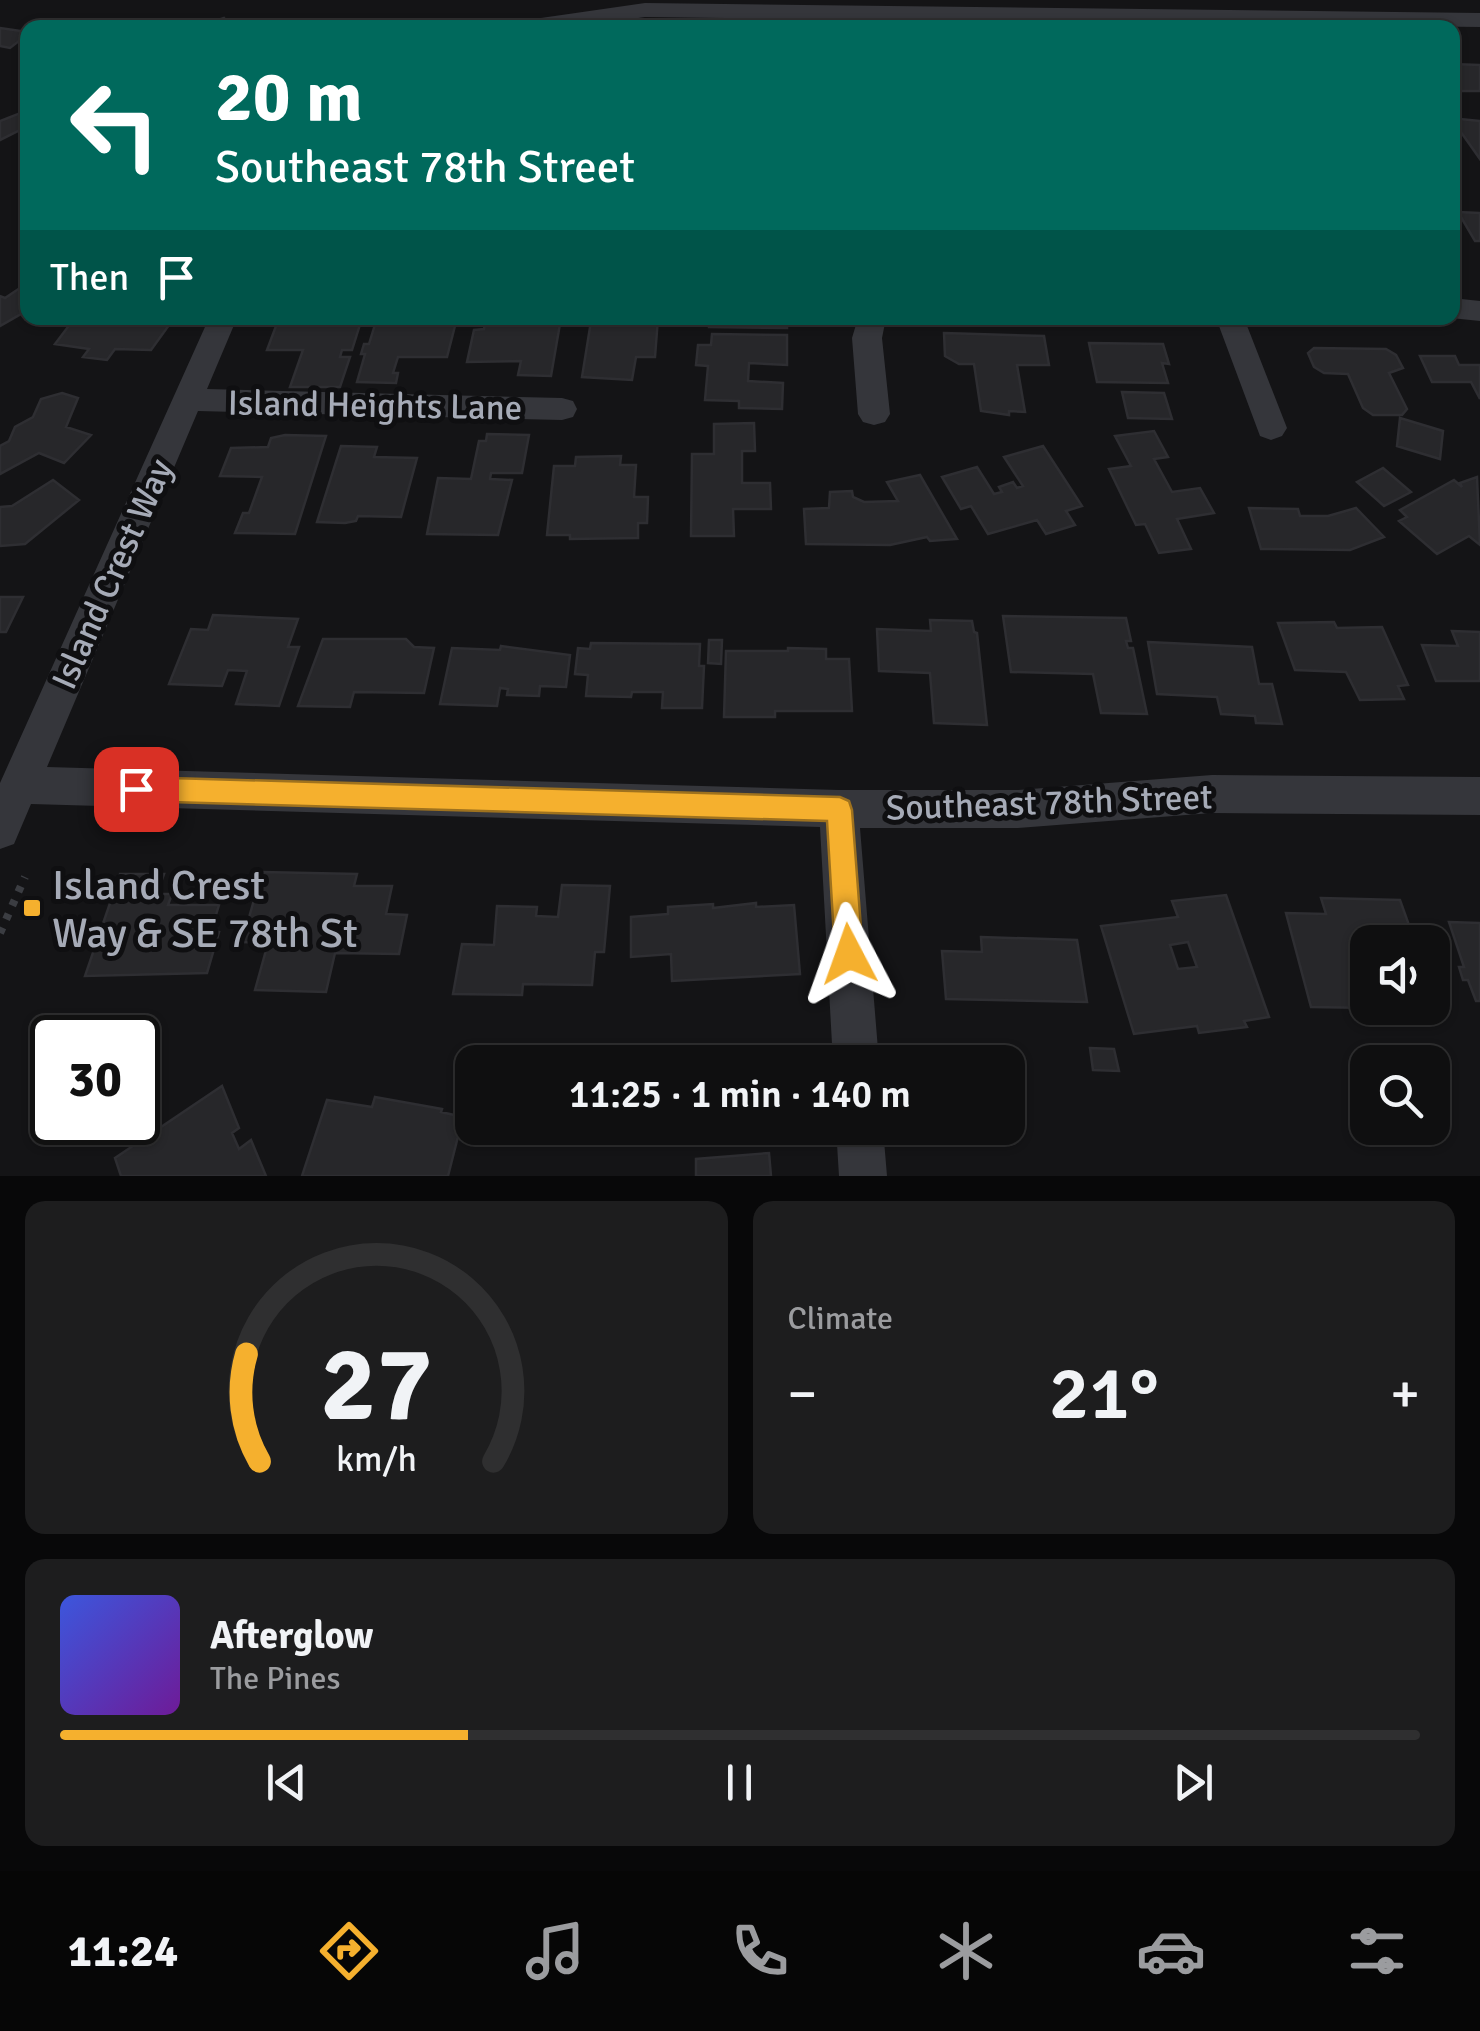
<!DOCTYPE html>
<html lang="en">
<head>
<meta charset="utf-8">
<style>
	:root { --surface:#0f0f10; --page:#1d1d1e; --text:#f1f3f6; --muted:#9b9c9f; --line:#2f2f30; --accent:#f5b02e }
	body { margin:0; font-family:Signika,sans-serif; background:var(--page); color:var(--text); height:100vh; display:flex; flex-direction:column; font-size:38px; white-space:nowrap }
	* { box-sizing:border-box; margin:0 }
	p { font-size:32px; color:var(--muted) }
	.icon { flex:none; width:55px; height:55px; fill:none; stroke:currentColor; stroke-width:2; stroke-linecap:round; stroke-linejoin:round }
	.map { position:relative; height:1176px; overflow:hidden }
	.sheet { display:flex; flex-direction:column; gap:25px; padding:25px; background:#080809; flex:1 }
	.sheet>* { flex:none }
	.guide { position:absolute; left:20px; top:20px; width:1440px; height:305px; border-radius:20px; box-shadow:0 2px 8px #0004,0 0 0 2px var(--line); background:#00695c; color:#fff; overflow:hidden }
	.controls { position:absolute; left:1350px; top:925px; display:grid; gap:20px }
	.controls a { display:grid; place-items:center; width:100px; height:100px; border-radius:20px; background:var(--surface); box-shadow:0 2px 8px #0004,0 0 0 2px var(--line); font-size:50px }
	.speed { position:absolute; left:30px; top:1015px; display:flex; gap:20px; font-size:50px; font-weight:700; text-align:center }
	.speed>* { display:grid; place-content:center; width:130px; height:130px; border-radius:50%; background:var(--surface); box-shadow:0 2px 8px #0004,0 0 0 2px var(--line); line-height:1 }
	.speed .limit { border:5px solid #111; border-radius:15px; background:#fff; color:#111 }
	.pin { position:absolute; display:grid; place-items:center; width:85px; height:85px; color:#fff; margin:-42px; border-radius:20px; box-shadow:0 5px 15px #0006 }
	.me { position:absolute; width:110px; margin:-55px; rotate:356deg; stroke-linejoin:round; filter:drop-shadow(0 0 8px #0008) }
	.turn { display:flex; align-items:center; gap:35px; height:210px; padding:0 30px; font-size:45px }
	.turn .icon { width:130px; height:130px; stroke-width:2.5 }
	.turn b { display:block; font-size:70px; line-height:85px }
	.then { display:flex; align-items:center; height:95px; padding:0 30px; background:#0003; gap:20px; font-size:38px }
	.big { font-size:75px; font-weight:600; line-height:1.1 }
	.sheet .card { flex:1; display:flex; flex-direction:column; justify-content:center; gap:15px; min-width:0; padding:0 35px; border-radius:20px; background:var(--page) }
	.sheet .dial { align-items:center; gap:0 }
	.dial svg { height:260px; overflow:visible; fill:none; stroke:var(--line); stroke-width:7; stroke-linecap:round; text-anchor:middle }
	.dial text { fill:var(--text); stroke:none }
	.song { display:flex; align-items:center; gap:30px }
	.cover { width:120px; height:120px; border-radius:15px; background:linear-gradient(135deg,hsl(230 70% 55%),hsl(280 70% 35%)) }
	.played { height:10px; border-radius:5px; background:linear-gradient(90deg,var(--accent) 30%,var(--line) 30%) }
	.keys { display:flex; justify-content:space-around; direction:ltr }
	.heat { display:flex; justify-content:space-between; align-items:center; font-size:55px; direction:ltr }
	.sheet .tiles { flex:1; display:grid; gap:25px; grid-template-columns:1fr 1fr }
	.card:last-child { grid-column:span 2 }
	.trip { position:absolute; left:455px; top:1045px; width:570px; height:100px; border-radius:20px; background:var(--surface); box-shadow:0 2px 8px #0004,0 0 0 2px var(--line); font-weight:600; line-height:100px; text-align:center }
	.tabs { display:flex; height:160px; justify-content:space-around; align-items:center; background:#060606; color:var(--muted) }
	.tabs .icon { width:70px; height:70px }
	.tabs .on { color:var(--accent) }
	.tabs b { font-size:45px; color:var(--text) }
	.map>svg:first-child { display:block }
	.building { fill:#27272a; stroke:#2e2e32; stroke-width:2.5; fill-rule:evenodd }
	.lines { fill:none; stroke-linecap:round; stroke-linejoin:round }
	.path { stroke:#3b3d42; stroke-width:8; stroke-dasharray:6 9; stroke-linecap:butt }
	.minor { fill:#35363b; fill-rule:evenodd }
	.route { fill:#f5b02e; stroke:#9f721e; stroke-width:2.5 }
	.poi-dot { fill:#f5b02e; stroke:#0f0f11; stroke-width:4 }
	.labels { text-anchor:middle; stroke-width:10; stroke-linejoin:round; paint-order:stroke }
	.street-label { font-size:35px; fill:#a6abb7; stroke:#0f0f11 }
	.near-poi-label { font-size:42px; fill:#a6abb7; stroke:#0f0f11; text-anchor:start }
</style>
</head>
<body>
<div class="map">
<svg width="1480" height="1176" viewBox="0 0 1480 1176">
	<rect width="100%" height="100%" fill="#141416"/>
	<path class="building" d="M224,18l6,7 11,-4 5,7h-52z
		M0,28l28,4v2l-18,14 -10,-2z
		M1452,64l28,1v26h-22l-6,-4z
		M28,110v16l-28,14v-19z
		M1460,119l20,2v38l-27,-38z
		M1458,212l22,1v28h-5z
		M23,286l5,1v23l-28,16v-30l5,2z
		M82,318h73l17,3 -21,29 -36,-1 -8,11 -24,-3 6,-8 -34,-5 19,-25z
		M279,318h83l-10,32h-10l-2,7h10l-10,30h-50l13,-37h-36z
		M377,318h80l-10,39h-49l-5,16h5l-2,10 -39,-1 8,-28h-4l3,-10h5z
		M486,318h75l-10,58 -33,-1 3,-14 -54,1 7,-32 10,-1z
		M621,318h37l-3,39h-19l-4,23 -50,-3 9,-56h29z
		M709,318h78v10l-78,-1z
		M944,333l100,3 5,29h-32l8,47 -16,-1v4l-28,-4 -7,-47h-15l-14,-8z
		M712,334l75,1v30l-38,-2 -1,18 35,2 -1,26 -43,-1v-7l-34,-1 3,-34 -12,-1 2,-20h13z
		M1089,343l74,1 6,20 -7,-1 6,20 -71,-1z
		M1314,348l72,1 10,6 7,13 -14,5 18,36 -5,6h-29l-10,-7 -15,-34 -24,-1 -10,-6 -6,-14z
		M1420,356h35l4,9h21v34l-9,-17h-39z
		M1122,392l42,1 8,26 -44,-1z
		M62,393l16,5 -12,29 25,8 -27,28 -25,-10 -39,21v-28l9,-5 6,-14 18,-10 8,-18z
		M1400,418l43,13 -3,28 -43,-13z
		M754,423l1,28h-13v32h28l1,26h-38l1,27h-43l1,-82h22v-30z
		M1154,431l14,26 -14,2 18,33 28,-4 14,25 -37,6 14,30 -32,4 -14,-29 -9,1 -27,-56 22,-3 -16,-30z
		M487,434l42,1 -7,38h-31l-1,6 22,1 -14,55 -71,-1 11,-56 33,1 8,-38h7z
		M285,435l41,1 -31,98 -60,-1 8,-20h6l13,-36 -42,-1 11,-28 37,-1 3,-9z
		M341,446l36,1 -3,10 43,1 -16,59 -43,-1 -2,5 -11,2 -28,-1z
		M1043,446l39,60 -16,5 9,14 -29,9 -9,-14 -49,14 -17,-28 -10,3 -19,-32 35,-10 17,27 8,-2 -3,-5 14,-5 4,6 6,-2 -19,-29z
		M621,456l-1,9h16l-2,32h14l-1,26h-9v15l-68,1v-4h-23l7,-69h21l1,-9z
		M1383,468l28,24 -27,14 -27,-24z
		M920,475l37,64 -27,2 -3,-4 -37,8 -84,-1 -2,-35 25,-1 1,-16 22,-1 1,6 11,5 34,-1 -11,-19z
		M1477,477l3,68 -11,-9 -32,18 -38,-33 8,-4 -7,-7 54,-30 8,7 -2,-4z
		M53,480l26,20 -54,44 -25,2v-39l12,-1z
		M1249,508l49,1 2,7h28l28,-8 28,29 -34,13 -89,-1z
		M0,597h23l-17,35h-6z
		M213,615l85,4 -10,28h11l-20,59 -43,-2 11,-33 -19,-1 -6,16 -53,-2 22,-55 17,1z
		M1003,616l123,2 5,23h-5l2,7h5l14,66 -46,-1 -8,-39 -82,-2z
		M930,620l42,1 2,11 3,1 10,92 -53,-2 -4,-50 -51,-2 -2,-42 54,2z
		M1334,622l3,6 45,-1 26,58 -10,1 6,13 -44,1 -14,-28 -51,-2 -17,-47z
		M1452,631l28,1v49h-44l-14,-36 36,1z
		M323,639h83l8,8 20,1 -10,45 -70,-1 -4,15 -52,-1z
		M709,640h13l-1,24 -13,-1z
		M1148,642l104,5 7,37h13l10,40 -26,-1 -1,-7 -34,-2 -4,-17 -60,-3z
		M591,643l109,1 -1,22h5l-2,42h-40l1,-16h-31l-1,5 -45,-1 2,-21 -13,-1 3,-26 12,1z
		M501,646l69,9 -4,32 -26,-1 -1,10 -32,-1 1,-6 -8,-1 -3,18 -57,-2 12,-56 48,2z
		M788,648l38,1v10h23l3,52h-77v6h-51l2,-66h62z
		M262,872l95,2 -3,12h38l-6,28 21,1 -8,39 -64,-1 -9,39 -71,-2 13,-47 -26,-1z
		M120,874h44l-7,20h15l-4,11h51l-8,26 8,1 -12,41 -122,3z
		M562,885l48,1 -6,66h-9l-3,33 -69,-1 -1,11 -69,-1 9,-50 32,1 3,-39 40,1 -1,9 22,1z
		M1226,895l43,122 -25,4 3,6 -48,6 -2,-7 -63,8 -33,-108 77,-9 -6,-16zM1188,942l9,25 -19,2 -8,-24z
		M1321,898l79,2 15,42h-47v66h64v-15l6,16 -127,-2 -25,-94 40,1z
		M756,903v4l38,-2 6,69 -128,7 -1,-27 -40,3v-40l37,-3v-7l45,-3v4z
		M1449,922l31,1v78h-4l-8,-21h-5l-4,-13h5z
		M981,937l96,3 10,62 -141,-3 -4,-48 40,1z
		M1090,1048l24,1 5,22 -26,-1z
		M222,1086l17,42 -7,5 7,16 12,-9 15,36h-145l-6,-18z
		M375,1097l67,12 -1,3 22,5 -15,59h-146l25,-76 45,7z
		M769,1153l2,23h-75v-17z"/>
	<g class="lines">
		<path class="path" d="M0,933l25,-56"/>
		<path class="minor" d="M645,3l835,10v14l-835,-10 -75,11 -54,-1 11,-7z
			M1452,298l28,3v20l-29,-3z
			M209,318h28l-30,71 355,9 11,3 4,8 -4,8 -11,3 -364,-9 -151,356 792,23h179l194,-15 268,2v38l-268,-2 -194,15h-158l19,234h-46l-13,-235 -789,-23 -17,40 -14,5v-66z
			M858,318h28l-4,20 8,76 -5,8 -11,3 -11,-3 -5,-8 -6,-76z
			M1216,318h28l43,110 -5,8 -11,4 -11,-4z
			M836,1128h47l4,48h-48z"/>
	</g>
	<path class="route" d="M136,777l704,20 9,4 3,9 11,144 -4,10 -10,4 -10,-4 -4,-10 -8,-133 -691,-20 -9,-4 -3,-8 3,-9z"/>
	<rect class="poi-dot" x="22" y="898" width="20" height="20" rx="5"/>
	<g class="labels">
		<g class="street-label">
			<text transform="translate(375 405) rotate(1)" y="12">Island Heights Lane</text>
			<text transform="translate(112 574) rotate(-66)" y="12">Island Crest Way</text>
			<text transform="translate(1049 802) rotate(-2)" y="12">Southeast 78th Street</text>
		</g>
		<g class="near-poi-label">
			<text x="52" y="899">Island Crest<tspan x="52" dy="48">Way &amp; SE 78th St</tspan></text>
		</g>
	</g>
</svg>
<div class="controls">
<a><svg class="icon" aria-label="sound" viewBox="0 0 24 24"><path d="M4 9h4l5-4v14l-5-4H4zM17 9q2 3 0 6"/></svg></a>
<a><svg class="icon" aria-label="search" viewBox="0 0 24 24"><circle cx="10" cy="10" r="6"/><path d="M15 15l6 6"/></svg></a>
</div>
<div class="speed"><div class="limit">30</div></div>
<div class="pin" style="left:136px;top:789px;background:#d93025"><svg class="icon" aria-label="arrive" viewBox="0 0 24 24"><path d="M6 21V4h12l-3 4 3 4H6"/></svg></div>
<svg class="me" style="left:849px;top:954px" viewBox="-20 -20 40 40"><path d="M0-17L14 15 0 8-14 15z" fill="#f5b02e" stroke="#fff" stroke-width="4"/></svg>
<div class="trip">11:25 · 1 min · 140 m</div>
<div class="guide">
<div class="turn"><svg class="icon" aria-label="left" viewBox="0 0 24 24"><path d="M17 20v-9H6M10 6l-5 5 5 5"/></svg><div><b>20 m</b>Southeast 78th Street</div></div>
<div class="then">Then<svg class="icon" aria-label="arrive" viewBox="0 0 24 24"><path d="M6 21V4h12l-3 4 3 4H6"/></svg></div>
</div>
</div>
<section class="sheet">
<div class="tiles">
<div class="card dial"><svg viewBox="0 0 100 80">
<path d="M14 69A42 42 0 1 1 86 69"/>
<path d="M14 69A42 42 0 0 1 10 36" stroke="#f5b02e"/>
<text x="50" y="56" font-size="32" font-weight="700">27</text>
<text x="50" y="72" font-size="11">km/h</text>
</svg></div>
<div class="card"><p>Climate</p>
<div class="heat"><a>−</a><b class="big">21°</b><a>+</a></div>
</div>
<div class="card">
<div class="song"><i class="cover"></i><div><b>Afterglow</b><p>The Pines</p></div></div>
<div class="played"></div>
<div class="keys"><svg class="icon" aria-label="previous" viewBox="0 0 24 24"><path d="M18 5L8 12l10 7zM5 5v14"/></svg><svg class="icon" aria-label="pause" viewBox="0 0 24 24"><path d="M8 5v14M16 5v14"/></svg><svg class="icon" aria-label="next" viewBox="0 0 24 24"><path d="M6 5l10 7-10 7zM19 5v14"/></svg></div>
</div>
</div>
</section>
<nav class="tabs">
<b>11:24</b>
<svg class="icon on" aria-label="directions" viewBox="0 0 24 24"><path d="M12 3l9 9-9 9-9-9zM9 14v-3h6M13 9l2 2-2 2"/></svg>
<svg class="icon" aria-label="music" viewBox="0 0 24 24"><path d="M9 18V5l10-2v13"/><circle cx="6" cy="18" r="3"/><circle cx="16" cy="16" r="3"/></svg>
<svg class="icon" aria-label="phone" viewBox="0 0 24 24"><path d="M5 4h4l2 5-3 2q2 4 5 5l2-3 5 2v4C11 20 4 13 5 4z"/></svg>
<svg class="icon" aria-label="climate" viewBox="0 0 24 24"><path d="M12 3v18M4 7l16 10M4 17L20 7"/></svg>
<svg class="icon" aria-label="car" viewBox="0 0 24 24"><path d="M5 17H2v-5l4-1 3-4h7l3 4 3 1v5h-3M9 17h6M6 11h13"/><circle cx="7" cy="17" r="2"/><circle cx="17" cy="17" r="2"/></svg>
<svg class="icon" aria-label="filters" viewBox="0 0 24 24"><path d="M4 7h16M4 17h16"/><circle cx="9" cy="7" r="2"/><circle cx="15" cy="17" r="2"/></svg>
</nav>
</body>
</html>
